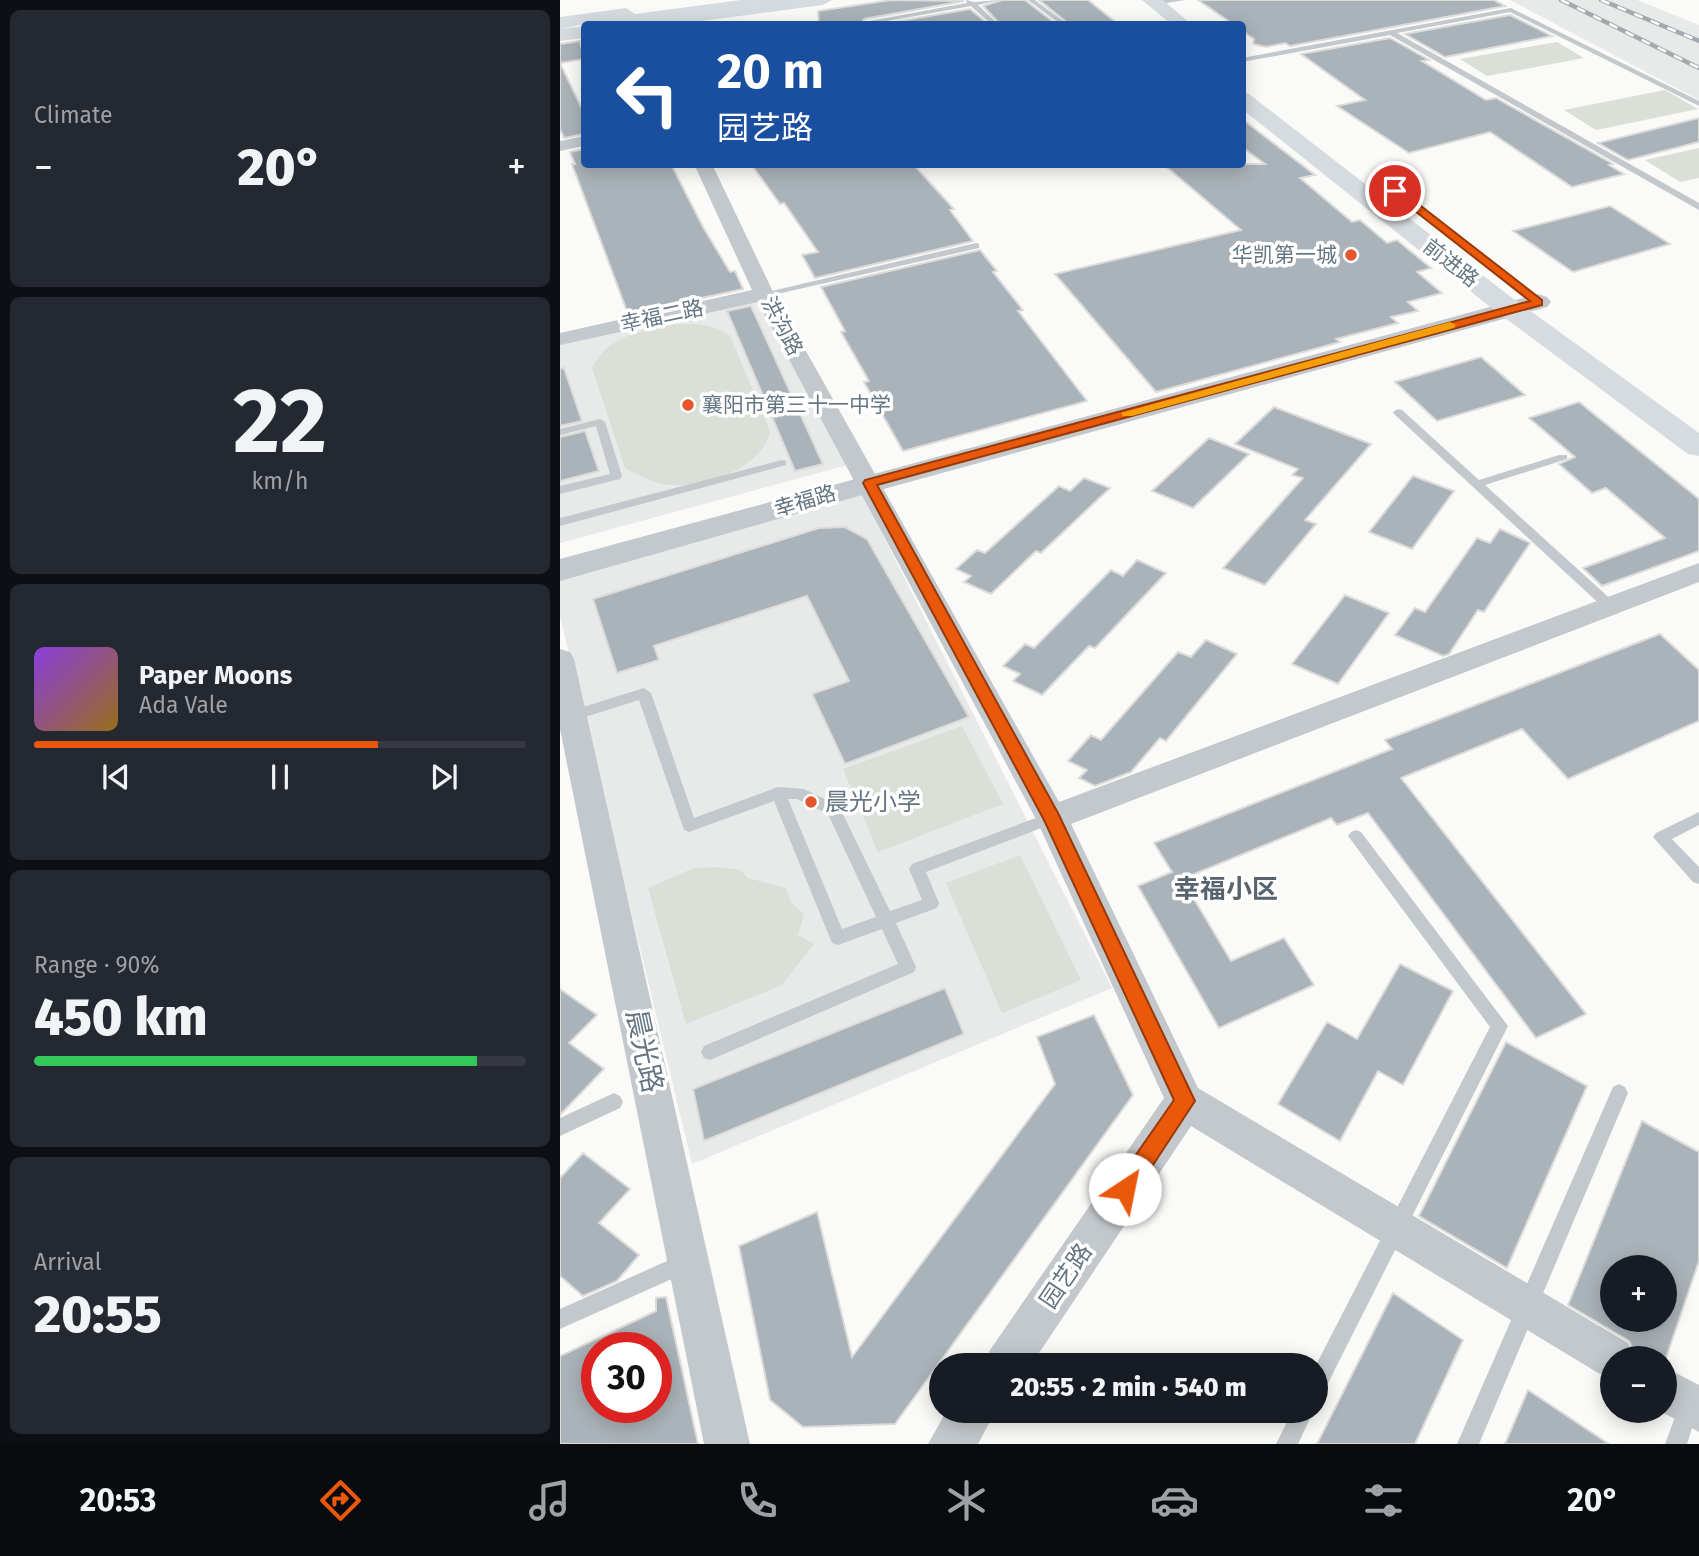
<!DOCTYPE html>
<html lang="en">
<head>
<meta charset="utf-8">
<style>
	:root { --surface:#171b24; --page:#242831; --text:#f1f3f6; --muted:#9ea1a6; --line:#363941; --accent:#ea580c }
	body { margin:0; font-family:"Fira Sans","Noto Sans SC",sans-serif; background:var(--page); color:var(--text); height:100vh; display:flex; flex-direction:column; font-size:26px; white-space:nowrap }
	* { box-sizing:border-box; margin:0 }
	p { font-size:23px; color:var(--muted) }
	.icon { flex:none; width:38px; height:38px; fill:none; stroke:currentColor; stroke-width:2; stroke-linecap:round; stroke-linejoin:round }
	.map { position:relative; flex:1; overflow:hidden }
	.details { display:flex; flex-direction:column; gap:10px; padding:10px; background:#0d0f14; width:560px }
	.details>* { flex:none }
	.banner { position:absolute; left:21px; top:21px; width:665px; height:147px; border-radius:7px; box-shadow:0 4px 18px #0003; background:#1a4fa0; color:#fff; overflow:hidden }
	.controls { position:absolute; left:1040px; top:1255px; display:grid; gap:14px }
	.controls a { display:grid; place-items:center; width:77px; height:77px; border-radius:50%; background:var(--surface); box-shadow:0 4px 18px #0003; font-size:35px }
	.speed { position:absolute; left:21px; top:1332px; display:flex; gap:14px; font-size:35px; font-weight:700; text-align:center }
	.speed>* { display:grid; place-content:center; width:91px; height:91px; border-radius:50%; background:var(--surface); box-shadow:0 4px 18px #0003; line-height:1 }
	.speed .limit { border:10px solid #d22; background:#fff; color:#111 }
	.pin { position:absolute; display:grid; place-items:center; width:60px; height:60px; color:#fff; margin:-30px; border:4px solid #fff; border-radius:50%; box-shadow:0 2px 7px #0007 }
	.me { position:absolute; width:77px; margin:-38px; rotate:34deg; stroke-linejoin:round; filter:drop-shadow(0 0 5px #0008) }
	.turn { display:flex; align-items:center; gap:24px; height:147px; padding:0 21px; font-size:32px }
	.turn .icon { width:91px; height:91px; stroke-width:2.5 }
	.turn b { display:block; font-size:49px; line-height:60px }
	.big { font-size:52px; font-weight:800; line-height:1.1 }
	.details .widget { flex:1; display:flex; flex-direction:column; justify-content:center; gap:10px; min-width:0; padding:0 24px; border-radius:10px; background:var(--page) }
	.details .dial { align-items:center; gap:0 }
	.dial b { font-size:91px; line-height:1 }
	.song { display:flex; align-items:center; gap:21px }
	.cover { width:84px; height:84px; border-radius:10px; background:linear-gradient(135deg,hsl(270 70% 55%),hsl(40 70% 35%)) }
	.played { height:7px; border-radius:4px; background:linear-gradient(90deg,var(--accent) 70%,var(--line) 70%) }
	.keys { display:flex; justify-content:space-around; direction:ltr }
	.heat { display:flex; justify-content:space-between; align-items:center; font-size:38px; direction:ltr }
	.charge { height:10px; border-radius:5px; background:linear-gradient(90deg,#34c759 90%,var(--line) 0) }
	.trip { position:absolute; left:369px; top:1353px; width:399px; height:70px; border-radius:35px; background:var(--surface); box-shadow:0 4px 18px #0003; font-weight:800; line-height:70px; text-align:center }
	.menu { display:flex; height:112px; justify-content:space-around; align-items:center; background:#090b0e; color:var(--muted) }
	.menu .icon { width:49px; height:49px }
	.menu .selected { color:var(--accent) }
	.menu b { font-size:32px; color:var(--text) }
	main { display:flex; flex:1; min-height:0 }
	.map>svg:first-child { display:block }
	.built { fill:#e8e9e9 }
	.green { fill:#dadfd7 }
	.building { fill:#aab3b9; stroke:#dcdcda; stroke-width:2; fill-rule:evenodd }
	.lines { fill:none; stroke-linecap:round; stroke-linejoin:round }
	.service { fill:#c3c8cc; fill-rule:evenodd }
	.minor { fill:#c3c8cc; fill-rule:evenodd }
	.tertiary { fill:#c3c8cc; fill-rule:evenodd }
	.secondary { fill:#d6dbdf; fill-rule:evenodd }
	.primary { fill:#d6dbdf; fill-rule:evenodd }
	.trunk { fill:#d6dbdf; fill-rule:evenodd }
	.rail-casing { stroke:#a2aab0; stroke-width:4.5 }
	.rail { stroke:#fff; stroke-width:2.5; stroke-dasharray:9; stroke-linecap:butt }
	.route { fill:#ea580c; stroke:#983908; stroke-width:2 }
	.slow { fill:#f59e0b }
	.poi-dot { fill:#e4572e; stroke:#fff; stroke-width:2.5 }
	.labels { text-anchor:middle; stroke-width:7; stroke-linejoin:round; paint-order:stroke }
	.far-poi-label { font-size:21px; fill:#657683; stroke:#fff; text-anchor:end }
	.far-street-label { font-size:21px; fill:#657683; stroke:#fff }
	.poi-label { font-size:24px; fill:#657683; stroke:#fff; text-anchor:start }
	.street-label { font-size:24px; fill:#657683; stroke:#fff }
	.neighbourhood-label { font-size:26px; font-weight:bold; fill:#57646e; stroke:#fff }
	.near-street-label { font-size:28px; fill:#657683; stroke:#fff }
</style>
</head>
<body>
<main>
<section class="details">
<div class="widget"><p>Climate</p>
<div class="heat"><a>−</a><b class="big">20°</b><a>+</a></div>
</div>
<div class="widget dial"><b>22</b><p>km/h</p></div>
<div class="widget">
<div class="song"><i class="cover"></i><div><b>Paper Moons</b><p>Ada Vale</p></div></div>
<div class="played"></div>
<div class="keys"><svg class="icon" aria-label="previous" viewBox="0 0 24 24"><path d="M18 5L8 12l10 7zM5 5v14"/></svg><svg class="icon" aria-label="pause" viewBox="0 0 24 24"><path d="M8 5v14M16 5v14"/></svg><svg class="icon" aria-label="next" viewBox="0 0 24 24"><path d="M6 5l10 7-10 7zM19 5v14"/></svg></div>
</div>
<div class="widget"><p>Range · 90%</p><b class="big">450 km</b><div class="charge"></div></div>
<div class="widget"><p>Arrival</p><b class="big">20:55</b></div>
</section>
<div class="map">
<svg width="1139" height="1444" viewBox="0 0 1139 1444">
	<rect width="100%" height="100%" fill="#fafaf8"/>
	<path class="built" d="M950,0h127l62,25v75z
		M199,300l89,165 -288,78v-199z
		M302,494l250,494 -420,176 -132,-548v-37z"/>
	<path class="green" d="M997,42l27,16 -97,18 -27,-17z
		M1105,90l33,19 -102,21 -32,-20z
		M1139,148v30l-19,4 -35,-22z
		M111,324c22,0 41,-2 59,12l40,95c-7,37 -64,56 -99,54 -16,-1 -32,-10 -46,-17l-33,-100c16,-32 47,-36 79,-44z
		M402,726l41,78 -125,48 -35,-83z
		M460,855l61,125 -79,33 -56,-130z
		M159,867l21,3 8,8 38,10 5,14 13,12 -6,21 16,9 -32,41 -96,39 -38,-136 46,-20z"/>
	<path class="building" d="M331,0l73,1 -100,18 -2,5h-43l-1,-13z
		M442,0h23l31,24h-56l-17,-18z
		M479,0h49l30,24h-49z
		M638,0h296l11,6 -215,40 -5,-3 -19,4 -13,-3 1,-5 -12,-8v-7h-9z
		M410,9l18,15h-105z
		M950,15l42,21 -107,21 -40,-23z
		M830,38l39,22 -7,1 64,39 10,-2 117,66 -4,1 15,9 -52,13 -82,-55 -81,21 -72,-47 28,-6 -64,-46z
		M20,41l4,18 -24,4 24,50v21l-20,4 -4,-9v-85z
		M1139,118v24l-71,18 -30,-17z
		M682,119l73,56 -15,3 52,44 8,-2 27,23 10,-3 34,28 -14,4 25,21 -34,9 10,9 -27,6 7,6 -62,16 4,3 -184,50 -101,-118 186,-44 -78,-66h102l-23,-17z
		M24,149v15h87l32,63 27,45 5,-1 8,18 -115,25 -56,-150h3l-5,-12z
		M191,164h162l41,45 -4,1 23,31 -158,37 -13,-23 16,-3 -34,-49 -4,1z
		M1050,206l60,38 -97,28 -60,-41z
		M420,250l17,21 -4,1 30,38 -5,1 69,90 -184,50 -39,-69 5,-1 -28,-49 4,-1 -24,-44z
		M191,306l72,158 -28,7 -68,-160z
		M921,357l44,38 -88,26 -42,-39z
		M4,368l18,53 -22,5v-57z
		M1019,402l120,97v52l-97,35 -19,-18 82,-30 -59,-50 -14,5 -33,-29 16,-7 -46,-39z
		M714,407l97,37 -66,76 11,4 -51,61 -42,-17 80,-90 -11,-3 6,-6 -63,-25z
		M25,431l14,40 -39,10v-44z
		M649,438l40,16 -56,54 -41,-17z
		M853,476l41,15 -42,58 -43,-17z
		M524,478l26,10 -69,65 -5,-2 -45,43 -27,-12 7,-6 -15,-7 21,-19 8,3 74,-67 11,5z
		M285,527l22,12 102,178 -124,47 -33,-70 37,-13 -42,-85 -153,50 5,14 -42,13 -24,-74 226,-71z
		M940,529l30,14 -46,69 -6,-2 -29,44 -6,2 -48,-21 20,-27 10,4 52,-74 13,5z
		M577,560l29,13 -71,75 -6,-2 -47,49 -29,-14 7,-7 -17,-8 22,-22 9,4 77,-78 12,6z
		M785,595l44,18 -51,71 -46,-20z
		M1100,634l39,36v51l-131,58 -46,-50 -121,49 185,236 -50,24 -168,-225 -31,12 -6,-7 -149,61 49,82 53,-23 30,47 -95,43 -81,-142 34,-14 -18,-29 238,-94 -7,-9z
		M646,640l31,14 -71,87 -6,-3 -29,34 -36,14 -16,-8 8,-8 -19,-9 23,-26 10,5 77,-88 13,5z
		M840,964l53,27 -50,94 -25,-14 -38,70 -62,-37 49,-82 30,17z
		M385,988l19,46 -260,107 -11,-52z
		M0,989l37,26 -28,28 35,26 -44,46z
		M534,1015l39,80 -238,329 -92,3 -33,-27 -31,-154 78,-34 35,145 203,-273 -18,-47z
		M946,1042l81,44 -80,182 -88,-52z
		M1082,1121l57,31v109l-33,97h-28l-9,-17 -61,-36zM1052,1267h52v53h-52z
		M23,1153l47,36 -31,34 40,32 -22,26 -34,15 -23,-20v-98z
		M833,1293l70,47 -48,104h-98z
		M106,1297l32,147h-138v-88l96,-45v-13zM37,1348h59v59h-59z
		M968,1390l81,54h-104z"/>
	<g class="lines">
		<path class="service" d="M406,0l8,2 25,-2 -21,5 20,19h-7l-20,-18 -100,18h-6l-1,-2 103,-19z
			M468,0h7l32,24h-7z
			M603,0h22l-31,5 -3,-2z
			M951,8l188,93v5l-189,-94 -113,21 302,170v7l-309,-175 -148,27v-4z
			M416,243l3,1v4l-215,49 -5,-3z
			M838,409l4,1 77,70 80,-25h8v4l-82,26 130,118 1,3 -1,3h-10l-211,-195 -1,-2z
			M40,419l5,3 17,54 -2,3 -60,15v-8l50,-12 -14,-48 -36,9v-6z
			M222,460l4,1v4l-226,61v-8z
			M84,688l7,5 43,125 84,-31 26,2 35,17 51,105 32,-11 -13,-31 3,-5 140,-52 5,2 2,4 -2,4 -131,50 13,31 -2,5 -41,15 20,44 -2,5 -204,88 -6,-2 -3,-6 3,-6 194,-82 -16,-35 -44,16 -6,-2 -58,-142 -85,31 -5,-2 -45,-130 -67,21 -7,-5 2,-4zM228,799h9l31,15 48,103 -34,12z
			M1139,812v13l-27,14 27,28v17l-6,-2 -40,-45 3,-4z
			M796,830l5,2 147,194 -185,367 -7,3v-31l174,-338 -139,-187 -3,-4 3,-4z
			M1059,1084l6,3 3,6 -149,351h-22l156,-357z
			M54,1093l6,3 3,6 -3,6 -60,28v-18z
			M127,1252l7,3 3,7 -3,7 -134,60v-20z
			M1129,1395l7,3 3,8 -12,38h-22l17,-46z
			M733,1410h21l-16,34h-22z"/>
		<path class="minor" d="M24,136v10l-24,5v-10z
			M134,164h18l62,130 285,508 640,-239v19l-628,242 127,264 430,255 7,15h-23v21l-14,-6 -407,-247 -160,239h-48l7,-15 174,-252 -127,-277 -279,-519 -198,43v-12l192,-43z
			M0,649l10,3 4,7 176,785h-46l-144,-715z
			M1104,1367l35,18v47l-41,-22h6z
			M387,1410h49l-18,34h-50z"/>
		<path class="tertiary" d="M978,294l9,3 4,5 -4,5 -667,183 -320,91v-22z"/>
		<path class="secondary" d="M582,0h21l28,24h-20z
			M682,92l7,2 258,200 192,139v23l-11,-2 -199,-148 -247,-197z"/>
		<path class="primary" d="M221,0h51l-9,5 -144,19h-48l9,-6z
			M24,26v12l-24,3v-12z"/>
		<path class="trunk" d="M181,0h50l-9,5 -142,19h-56l-24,5v-12l66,-9 9,6z"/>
		<g class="rail-casing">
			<path id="rail" d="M1001,0l138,68
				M1041,0l98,41"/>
		</g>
		<use href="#rail" class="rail"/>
	</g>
	<path class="route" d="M832,189h7l143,111v5l-665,180 181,328 137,288 -63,96 -7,3 -8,-3 -3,-8 3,-7 57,-82 -130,-280 -181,-337 2,-3 665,-179 -138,-108z"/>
	<path class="slow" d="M890,322l6,3 -2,3 -322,88h-9l-2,-3z"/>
	<g class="poi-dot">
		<circle cx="791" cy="255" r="7"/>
		<circle cx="128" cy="405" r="7"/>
		<circle cx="251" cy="802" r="7"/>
	</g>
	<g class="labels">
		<g class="far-poi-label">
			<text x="777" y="262">华凯第一城</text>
			<text x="142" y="412" text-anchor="start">襄阳市第三十一中学</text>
		</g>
		<g class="far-street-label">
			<text transform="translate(891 263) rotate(38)" y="7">前进路</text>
			<text transform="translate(102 316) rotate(-12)" y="7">幸福二路</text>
			<text transform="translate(222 326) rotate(62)" y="7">洪沟路</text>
			<text transform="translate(245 501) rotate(-16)" y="7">幸福路</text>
		</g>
		<g class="poi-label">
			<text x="265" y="810">晨光小学</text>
		</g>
		<g class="street-label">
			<text transform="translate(506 1276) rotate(-56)" y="8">园艺路</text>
		</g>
		<g class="neighbourhood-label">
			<text x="666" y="898">幸福小区</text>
		</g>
		<g class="near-street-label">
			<text transform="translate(85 1051) rotate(78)" y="10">晨光路</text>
		</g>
	</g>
</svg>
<div class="controls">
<a>+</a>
<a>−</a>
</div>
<div class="speed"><div class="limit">30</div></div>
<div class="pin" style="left:835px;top:191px;background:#d93025"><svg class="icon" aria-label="arrive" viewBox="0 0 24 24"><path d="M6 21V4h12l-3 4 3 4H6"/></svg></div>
<svg class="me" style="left:565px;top:1189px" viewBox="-20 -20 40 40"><circle r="19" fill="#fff"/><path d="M0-13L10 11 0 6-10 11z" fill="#ea580c"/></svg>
<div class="trip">20:55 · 2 min · 540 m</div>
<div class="banner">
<div class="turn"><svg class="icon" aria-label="left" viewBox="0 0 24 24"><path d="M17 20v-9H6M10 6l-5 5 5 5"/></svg><div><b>20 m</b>园艺路</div></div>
</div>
</div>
</main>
<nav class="menu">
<b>20:53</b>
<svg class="icon selected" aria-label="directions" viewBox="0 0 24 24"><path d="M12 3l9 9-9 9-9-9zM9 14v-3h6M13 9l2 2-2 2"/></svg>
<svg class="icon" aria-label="music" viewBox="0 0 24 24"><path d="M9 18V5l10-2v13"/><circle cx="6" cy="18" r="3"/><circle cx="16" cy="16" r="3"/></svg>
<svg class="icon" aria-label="phone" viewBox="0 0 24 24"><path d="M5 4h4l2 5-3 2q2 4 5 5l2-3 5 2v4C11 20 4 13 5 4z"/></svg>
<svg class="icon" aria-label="climate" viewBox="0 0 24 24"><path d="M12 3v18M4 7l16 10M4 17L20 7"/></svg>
<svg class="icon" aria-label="car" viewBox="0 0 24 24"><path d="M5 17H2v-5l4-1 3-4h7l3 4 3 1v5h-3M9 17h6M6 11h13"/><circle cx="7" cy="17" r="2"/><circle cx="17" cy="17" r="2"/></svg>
<svg class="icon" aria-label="filters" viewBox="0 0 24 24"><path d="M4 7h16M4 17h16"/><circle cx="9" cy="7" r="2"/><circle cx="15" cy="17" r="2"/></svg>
<b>20°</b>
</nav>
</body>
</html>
